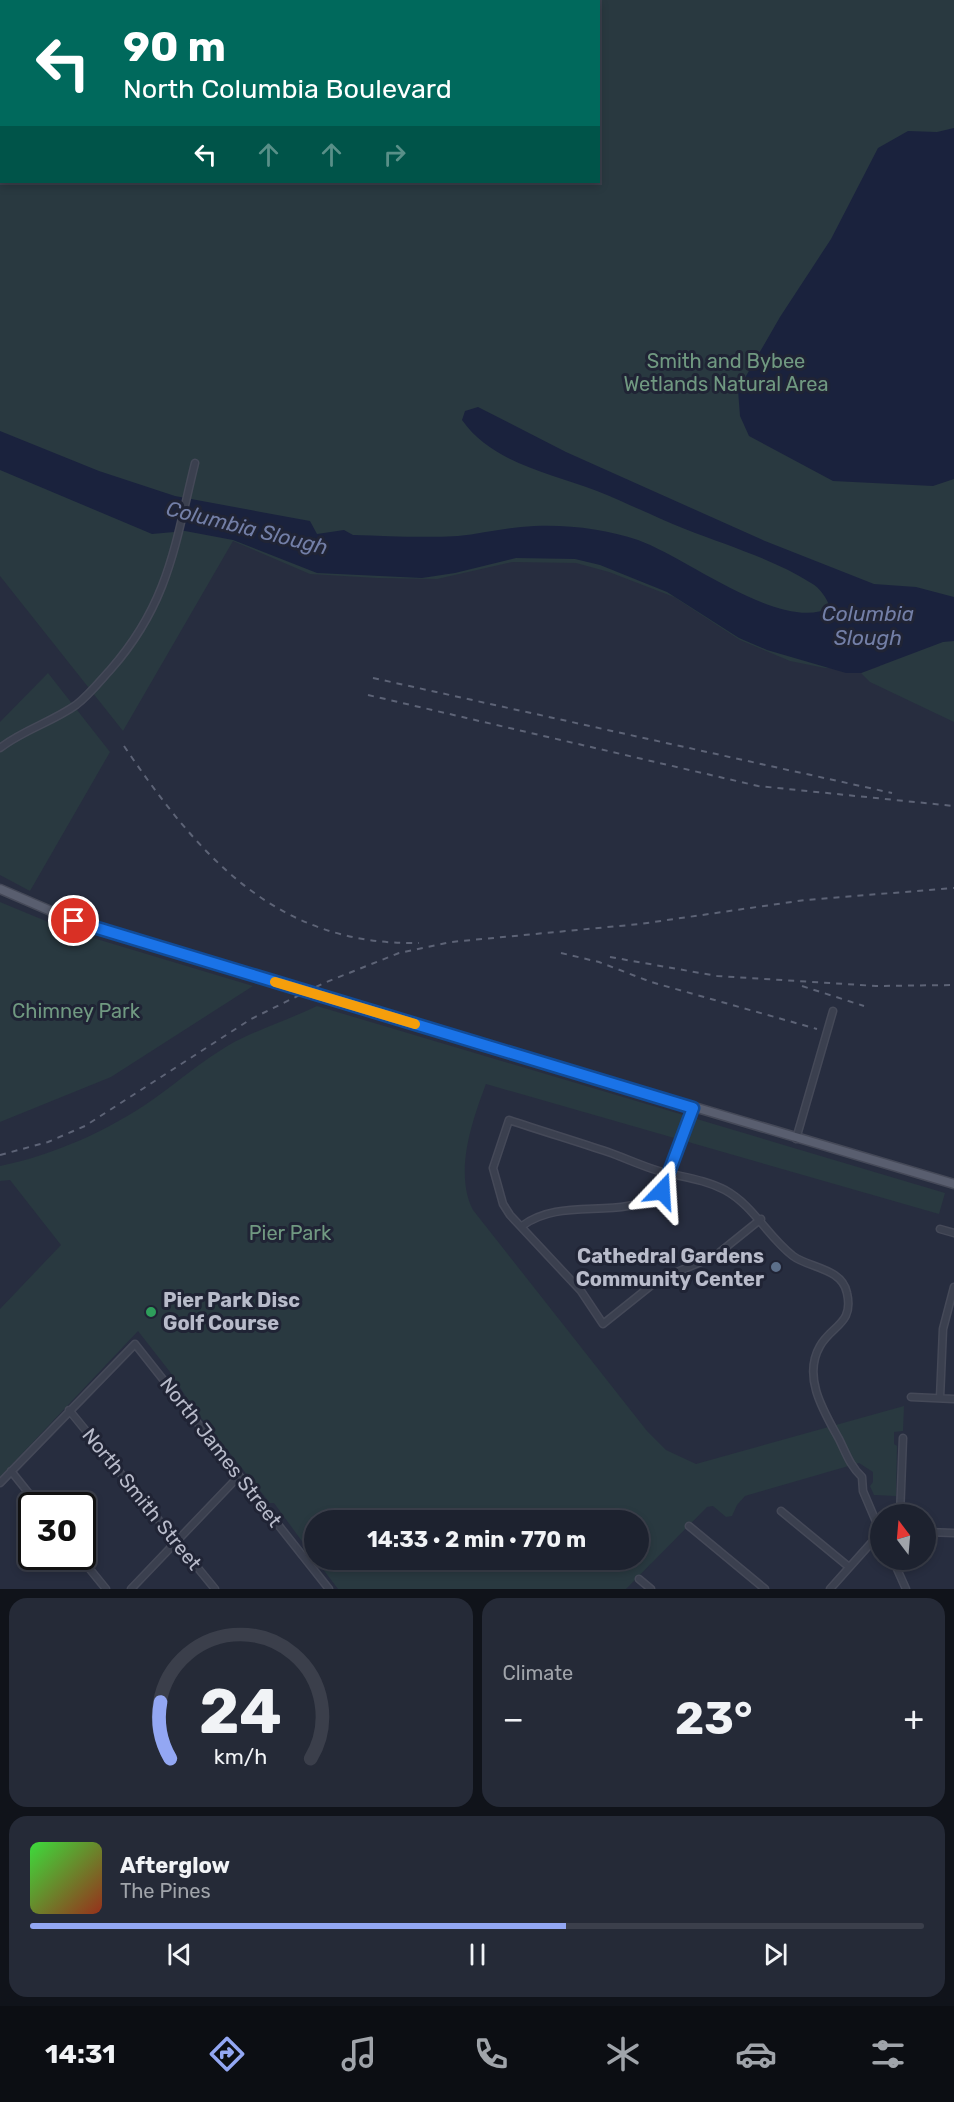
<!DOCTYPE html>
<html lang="en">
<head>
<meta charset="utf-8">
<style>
	:root { --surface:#1d222f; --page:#252a37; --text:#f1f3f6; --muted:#a0a4aa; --line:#3b3f4b; --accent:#93a7f3 }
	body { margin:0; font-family:Rubik,sans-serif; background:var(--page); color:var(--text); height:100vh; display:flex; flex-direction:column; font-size:22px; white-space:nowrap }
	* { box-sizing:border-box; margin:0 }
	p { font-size:20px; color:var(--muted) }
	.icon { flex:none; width:33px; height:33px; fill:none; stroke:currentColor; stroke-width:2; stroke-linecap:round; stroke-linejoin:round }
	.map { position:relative; height:1589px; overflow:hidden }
	.drawer { display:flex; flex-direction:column; gap:9px; padding:9px; background:#10131a; flex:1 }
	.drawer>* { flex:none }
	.guide { position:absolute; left:0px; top:0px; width:600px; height:183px; box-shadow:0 3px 9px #0003,0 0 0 2px var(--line); background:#00695c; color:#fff; overflow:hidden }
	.needle { width:39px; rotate:344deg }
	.tools { position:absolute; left:870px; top:1504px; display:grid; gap:12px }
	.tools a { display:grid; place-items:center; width:66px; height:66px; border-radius:50%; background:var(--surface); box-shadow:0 3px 9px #0003,0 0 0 2px var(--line); font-size:30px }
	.speed { position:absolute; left:18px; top:1492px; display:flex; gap:12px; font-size:30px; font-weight:700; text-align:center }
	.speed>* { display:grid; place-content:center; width:78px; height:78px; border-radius:50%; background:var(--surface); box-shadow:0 3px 9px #0003,0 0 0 2px var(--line); line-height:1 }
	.speed .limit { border:3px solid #111; border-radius:9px; background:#fff; color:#111 }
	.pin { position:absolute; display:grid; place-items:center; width:51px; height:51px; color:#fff; margin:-26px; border:3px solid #fff; border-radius:50%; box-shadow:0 2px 6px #0007 }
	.me { position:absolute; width:66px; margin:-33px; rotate:20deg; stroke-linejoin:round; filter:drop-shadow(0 0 4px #0008) }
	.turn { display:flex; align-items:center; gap:21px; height:126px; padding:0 24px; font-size:27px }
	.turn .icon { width:78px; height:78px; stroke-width:2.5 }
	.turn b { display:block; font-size:42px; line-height:51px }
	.lanes { display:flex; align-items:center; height:57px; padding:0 24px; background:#0003; justify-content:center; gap:30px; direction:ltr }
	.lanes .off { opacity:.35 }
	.big { font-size:45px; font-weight:700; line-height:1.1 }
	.drawer .widget { flex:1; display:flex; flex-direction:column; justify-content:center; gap:9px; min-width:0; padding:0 21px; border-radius:18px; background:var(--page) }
	.drawer .dial { align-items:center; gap:0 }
	.dial svg { height:156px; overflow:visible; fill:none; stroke:var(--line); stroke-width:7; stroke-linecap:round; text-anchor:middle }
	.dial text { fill:var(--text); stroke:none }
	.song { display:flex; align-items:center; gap:18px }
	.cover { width:72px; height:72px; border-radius:9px; background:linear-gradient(135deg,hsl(120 70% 55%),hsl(10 70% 35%)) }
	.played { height:6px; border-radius:3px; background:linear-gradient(90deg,var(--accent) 60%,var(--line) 60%) }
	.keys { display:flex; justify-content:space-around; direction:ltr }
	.heat { display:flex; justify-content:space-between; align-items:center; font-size:33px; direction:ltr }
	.drawer .tiles { flex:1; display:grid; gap:9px; grid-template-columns:1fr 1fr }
	.widget:last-child { grid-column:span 2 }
	.trip { position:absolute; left:304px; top:1510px; width:345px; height:60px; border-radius:30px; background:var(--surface); box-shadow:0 3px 9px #0003,0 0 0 2px var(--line); font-weight:700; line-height:60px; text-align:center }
	.tabs { display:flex; height:96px; justify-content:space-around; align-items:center; background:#0c0e13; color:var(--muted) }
	.tabs .icon { width:42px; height:42px }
	.tabs .selected { color:var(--accent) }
	.tabs b { font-size:27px; color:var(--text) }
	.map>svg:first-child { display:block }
	.green { fill:#293940; fill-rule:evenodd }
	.water { fill:#1a223d }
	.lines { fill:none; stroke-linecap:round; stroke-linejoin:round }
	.minor-casing { stroke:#454958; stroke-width:9 }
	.major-casing { stroke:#454958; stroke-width:11 }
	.minor { stroke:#3b404f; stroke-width:6 }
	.major { stroke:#595e6f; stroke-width:8 }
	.rail { stroke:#5d6376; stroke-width:2; stroke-dasharray:6 6; stroke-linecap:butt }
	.major-bridge-casing { stroke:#454958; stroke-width:11; stroke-linecap:butt }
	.major-bridge { stroke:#595e6f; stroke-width:8 }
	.route-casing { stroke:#114b97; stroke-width:15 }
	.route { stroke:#1a73e8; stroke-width:10 }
	.slow { stroke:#f59e0b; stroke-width:10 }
	.service-dot { fill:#5c6f8a; stroke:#202435; stroke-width:2 }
	.leisure-dot { fill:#2e9e5b; stroke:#202435; stroke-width:2 }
	.labels { text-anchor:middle; stroke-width:6; stroke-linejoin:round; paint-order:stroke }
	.park-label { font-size:20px; fill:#709981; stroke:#202435 }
	.poi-label { font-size:20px; font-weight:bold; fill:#b8bbca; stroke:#202435; text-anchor:end }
	.street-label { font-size:20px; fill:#b8bbca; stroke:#202435 }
	.water-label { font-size:21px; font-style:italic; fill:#737fa7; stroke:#202435 }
</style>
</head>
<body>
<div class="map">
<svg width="954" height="1589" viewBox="0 0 954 1589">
	<rect width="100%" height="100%" fill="#272d3f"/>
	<path class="green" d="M0,0h954v722l-84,-40 -9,-9 19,-7 -55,2 -35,-7 -50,-21 -66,-43 -65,-25 -33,-9 -64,-1 -75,17 -60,-1 -67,-4 -77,-33 -110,190 -123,-155zM2,2h596v180h-596z
		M48,673l62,79 -80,139 -30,-16v-153z
		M0,902l70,29 183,55 -142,91 -111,45z
		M317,1006l628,187 -6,21 -453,-130c-14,37 -32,89 -13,126l174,221 19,19 30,14 208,-58 -1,25 -9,1v12l3,2 -1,50 -22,-1 -4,-9 3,-4v-10l-14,-9 -114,33 -8,9 -5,11 -6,1 -13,-11 -6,1 -81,82h-288l-22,-29h323v-39h-324v38l-41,-56h-4l-76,-94 -24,-37 -32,-41 -138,146v-168l61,-64 -51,-65 -10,1v-15c54,-11 110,-36 155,-68 25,-18 47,-37 74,-53 29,-16 59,-25 88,-39z"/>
	<path class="water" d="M954,128v351l-21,7 -100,-5 -84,-45 -9,-20 -2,-26 42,-73 51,-78 47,-91 30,-17 29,1z
		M478,407l88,45 199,89 109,43 42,3 38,10v44l-11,1 -82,31h-15l-79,-23 -28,-12 -72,-46 -67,-27 -25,-6 -59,-1 -61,15 -33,5 -105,-5 -84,-33 -48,-9 -33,3 -152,-64v-39l99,40 76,25 135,25 7,13 27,-4 9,5c35,1 70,3 105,1 21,-2 42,-7 63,-9 38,-4 82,1 117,13 50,18 142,92 192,68 -3,-10 -10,-20 -19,-25 -36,-23 -85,-38 -126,-54 -30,-12 -58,-26 -88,-38 -47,-18 -105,-28 -135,-71l3,-9z"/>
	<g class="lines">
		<g class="minor-casing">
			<path id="minor" d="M0,748c23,-18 52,-26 76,-43 13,-10 24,-24 35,-36 58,-66 64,-125 84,-206
				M796,1139l37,-128
				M761,1219l-46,37 -57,24 -55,44 -22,-33 -71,-76 -7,-11 -10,-36 16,-48c33,11 66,21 99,32 17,6 34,14 51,19 22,6 45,8 66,19 29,16 42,46 68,66 16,12 49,12 54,37 7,31 -15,32 -27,53 -18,31 4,66 19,93 7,14 11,27 23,38l1,14 17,40
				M522,1226c40,-30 97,-5 138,-32l34,-86
				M940,1229l14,4
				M911,1397l43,2
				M940,1398l3,-69 11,-42
				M69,1410l146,179
				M11,1471l28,35
				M0,1483l135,-139 194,245
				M781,1511l68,56
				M900,1515l3,-77
				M689,1526l76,63
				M926,1532l28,1
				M80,1557l26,32
				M893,1560l13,29
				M639,1579l12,10
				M131,1589l108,-113
				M830,1589l50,-56"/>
		</g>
		<g class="major-casing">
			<path id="major" d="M0,889l74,32 206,62
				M350,1005l604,179"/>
		</g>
		<use href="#minor" class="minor"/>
		<use href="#major" class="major"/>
		<path class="rail" d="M373,678l519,115
			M368,695l390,91 196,20
			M124,746c74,109 152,200 295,197
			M561,953l38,9 52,20 166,47
			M610,957l107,19 159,10 78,-1
			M802,986l62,20
			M0,1155l48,-13 37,-16 166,-107 73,-36 75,-30 52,-11 189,-18 165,-24 149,-12"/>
		<g class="major-bridge-casing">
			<path id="major-bridge" d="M280,983l70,22"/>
		</g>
		<use href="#major-bridge" class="major-bridge"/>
	</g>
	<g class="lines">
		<g class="route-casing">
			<path id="route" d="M74,921l619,187 -31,83"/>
		</g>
		<use href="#route" class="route"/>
		<path class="slow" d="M275,982l140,42"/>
	</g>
	<circle class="service-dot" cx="776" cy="1267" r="6"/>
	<circle class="leisure-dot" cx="151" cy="1312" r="6"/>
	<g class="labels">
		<g class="park-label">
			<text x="726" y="368">Smith and Bybee<tspan x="726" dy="23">Wetlands Natural Area</tspan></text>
			<text x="76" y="1018">Chimney Park</text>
			<text x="290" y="1240">Pier Park</text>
		</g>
		<g class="poi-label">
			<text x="764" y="1263">Cathedral Gardens<tspan x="764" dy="23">Community Center</tspan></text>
			<text x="163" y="1307" text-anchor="start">Pier Park Disc<tspan x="163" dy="23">Golf Course</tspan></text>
		</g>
		<g class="street-label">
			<text transform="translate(221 1452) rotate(52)" y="7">North James Street</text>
			<text transform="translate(142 1499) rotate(51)" y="7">North Smith Street</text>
		</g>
		<g class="water-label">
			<text transform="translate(247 528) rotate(14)" y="7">Columbia Slough</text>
			<text x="868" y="621">Columbia<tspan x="868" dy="24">Slough</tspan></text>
		</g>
	</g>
</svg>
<div class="tools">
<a><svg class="needle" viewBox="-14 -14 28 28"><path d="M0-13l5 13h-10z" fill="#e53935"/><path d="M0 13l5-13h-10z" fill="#a0a4aa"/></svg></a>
</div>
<div class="speed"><div class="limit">30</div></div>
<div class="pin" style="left:74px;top:921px;background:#d93025"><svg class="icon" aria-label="arrive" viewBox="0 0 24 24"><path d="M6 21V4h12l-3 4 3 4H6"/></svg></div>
<svg class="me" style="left:662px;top:1191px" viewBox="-20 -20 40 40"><path d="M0-17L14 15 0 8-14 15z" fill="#1a73e8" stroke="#fff" stroke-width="4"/></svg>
<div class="trip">14:33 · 2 min · 770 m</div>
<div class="guide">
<div class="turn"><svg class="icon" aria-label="left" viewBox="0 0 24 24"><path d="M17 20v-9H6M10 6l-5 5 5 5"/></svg><div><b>90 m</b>North Columbia Boulevard</div></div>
<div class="lanes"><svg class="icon" aria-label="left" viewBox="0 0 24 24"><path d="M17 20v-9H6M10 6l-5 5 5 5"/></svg><svg class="icon off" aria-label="ahead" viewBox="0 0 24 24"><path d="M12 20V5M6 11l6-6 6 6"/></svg><svg class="icon off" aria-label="ahead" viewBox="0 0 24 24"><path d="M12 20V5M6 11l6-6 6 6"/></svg><svg class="icon off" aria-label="right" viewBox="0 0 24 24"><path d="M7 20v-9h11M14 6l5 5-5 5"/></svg></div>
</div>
</div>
<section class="drawer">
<div class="tiles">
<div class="widget dial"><svg viewBox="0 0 100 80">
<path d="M14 69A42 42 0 1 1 86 69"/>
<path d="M14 69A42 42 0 0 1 9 40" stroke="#93a7f3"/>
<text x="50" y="56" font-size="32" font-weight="700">24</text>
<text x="50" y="72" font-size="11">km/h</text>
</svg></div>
<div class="widget"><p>Climate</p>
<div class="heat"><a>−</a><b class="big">23°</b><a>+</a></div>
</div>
<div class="widget">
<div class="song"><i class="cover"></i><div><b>Afterglow</b><p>The Pines</p></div></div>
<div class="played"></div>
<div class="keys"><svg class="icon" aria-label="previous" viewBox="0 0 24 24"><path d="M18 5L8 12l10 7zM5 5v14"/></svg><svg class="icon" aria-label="pause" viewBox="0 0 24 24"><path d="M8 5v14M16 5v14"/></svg><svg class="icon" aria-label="next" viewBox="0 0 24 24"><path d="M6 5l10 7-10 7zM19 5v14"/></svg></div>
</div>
</div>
</section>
<nav class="tabs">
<b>14:31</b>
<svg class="icon selected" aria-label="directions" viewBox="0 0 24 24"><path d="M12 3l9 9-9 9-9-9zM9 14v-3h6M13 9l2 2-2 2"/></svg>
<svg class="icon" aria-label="music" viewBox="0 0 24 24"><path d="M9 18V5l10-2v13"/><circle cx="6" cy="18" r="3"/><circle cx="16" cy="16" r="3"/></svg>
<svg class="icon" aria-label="phone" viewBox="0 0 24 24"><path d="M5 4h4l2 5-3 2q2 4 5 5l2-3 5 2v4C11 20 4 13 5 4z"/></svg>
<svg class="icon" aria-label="climate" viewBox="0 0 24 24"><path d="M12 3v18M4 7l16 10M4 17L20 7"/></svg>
<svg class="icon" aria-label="car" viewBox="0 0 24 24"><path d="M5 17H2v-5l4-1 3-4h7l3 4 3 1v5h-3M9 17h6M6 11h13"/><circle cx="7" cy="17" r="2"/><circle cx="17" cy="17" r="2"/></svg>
<svg class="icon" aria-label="filters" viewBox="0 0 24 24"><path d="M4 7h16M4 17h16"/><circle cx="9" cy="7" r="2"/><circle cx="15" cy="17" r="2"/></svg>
</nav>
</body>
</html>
